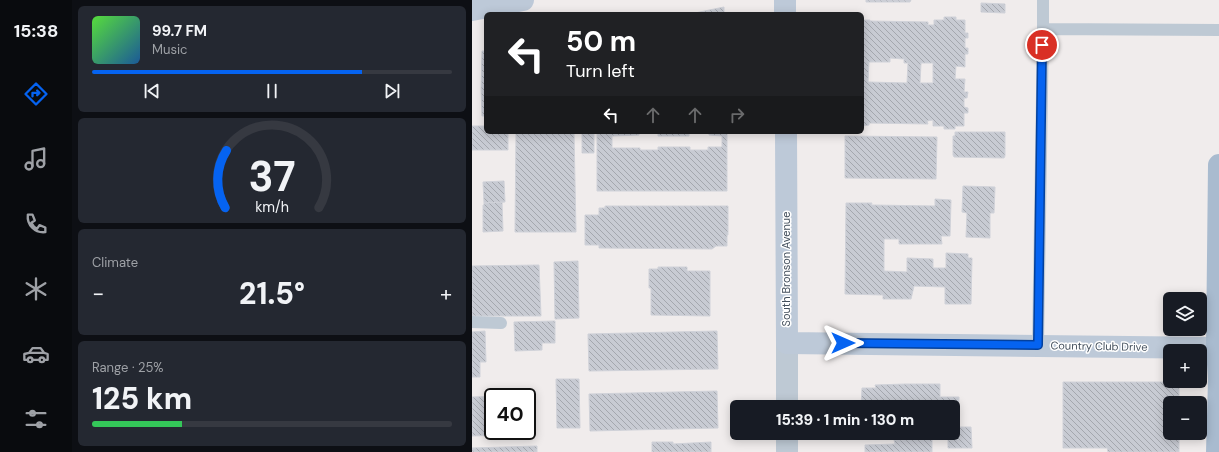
<!DOCTYPE html>
<html lang="en">
<head>
<meta charset="utf-8">
<style>
	:root { --surface:#171b24; --page:#242831; --text:#f1f3f6; --muted:#9ea1a6; --line:#363941; --accent:#0563f1 }
	body { margin:0; font-family:"DM Sans",sans-serif; background:var(--page); color:var(--text); height:100vh; display:flex; flex-direction:column; font-size:15px; white-space:nowrap }
	* { box-sizing:border-box; margin:0 }
	p { font-size:13px; color:var(--muted) }
	.icon { flex:none; width:22px; height:22px; fill:none; stroke:currentColor; stroke-width:2; stroke-linecap:round; stroke-linejoin:round }
	.map { position:relative; flex:1; overflow:hidden }
	.side { display:flex; flex-direction:column; gap:6px; padding:6px; background:#0d0f14; width:400px }
	.side>* { flex:none }
	.top-card { position:absolute; left:12px; top:12px; width:380px; height:122px; border-radius:6px; box-shadow:0 2px 10px #0003; background:#202124; color:#fff; overflow:hidden }
	.controls { position:absolute; left:691px; top:292px; display:grid; gap:8px }
	.controls a { display:grid; place-items:center; width:44px; height:44px; border-radius:6px; background:var(--surface); box-shadow:0 2px 10px #0003; font-size:20px }
	.speed { position:absolute; left:12px; top:388px; display:flex; gap:8px; font-size:20px; font-weight:700; text-align:center }
	.speed>* { display:grid; place-content:center; width:52px; height:52px; border-radius:50%; background:var(--surface); box-shadow:0 2px 10px #0003; line-height:1 }
	.speed .limit { border:2px solid #111; border-radius:6px; background:#fff; color:#111 }
	.pin { position:absolute; display:grid; place-items:center; width:34px; height:34px; color:#fff; margin:-17px; border:2px solid #fff; border-radius:50%; box-shadow:0 1px 4px #0007 }
	.me { position:absolute; width:44px; margin:-22px; rotate:90deg; stroke-linejoin:round; filter:drop-shadow(0 0 3px #0008) }
	.turn { display:flex; align-items:center; gap:14px; height:84px; padding:0 16px; font-size:18px }
	.turn .icon { width:52px; height:52px; stroke-width:2.5 }
	.turn b { display:block; font-size:28px; line-height:34px }
	.lanes { display:flex; align-items:center; height:38px; padding:0 16px; background:#0003; justify-content:center; gap:20px; direction:ltr }
	.lanes .off { opacity:.35 }
	.big { font-size:30px; font-weight:800; line-height:1.1 }
	.side .card { flex:1; display:flex; flex-direction:column; justify-content:center; gap:6px; min-width:0; padding:0 14px; border-radius:6px; background:var(--page) }
	.side .dial { align-items:center; gap:0 }
	.dial svg { height:104px; overflow:visible; fill:none; stroke:var(--line); stroke-width:7; stroke-linecap:round; text-anchor:middle }
	.dial text { fill:var(--text); stroke:none }
	.song { display:flex; align-items:center; gap:12px }
	.cover { width:48px; height:48px; border-radius:6px; background:linear-gradient(135deg,hsl(110 70% 55%),hsl(210 70% 35%)) }
	.played { height:4px; border-radius:2px; background:linear-gradient(90deg,var(--accent) 75%,var(--line) 75%) }
	.keys { display:flex; justify-content:space-around; direction:ltr }
	.heat { display:flex; justify-content:space-between; align-items:center; font-size:22px; direction:ltr }
	.charge { height:6px; border-radius:3px; background:linear-gradient(90deg,#34c759 25%,var(--line) 0) }
	.trip { position:absolute; left:258px; top:400px; width:230px; height:40px; border-radius:6px; background:var(--surface); box-shadow:0 2px 10px #0003; font-weight:800; line-height:40px; text-align:center }
	main { display:flex; flex:1; min-height:0 }
	.tab-bar { display:flex; flex-direction:column; width:72px; justify-content:space-around; align-items:center; background:#090b0e; color:var(--muted) }
	.tab-bar .icon { width:28px; height:28px }
	.tab-bar .on { color:var(--accent) }
	.tab-bar b { font-size:18px; color:var(--text) }
	.map>svg:first-child { display:block }
	.building { fill:url(#building-back-hatch); stroke:#d0d2d9; fill-rule:evenodd }
	.lines { fill:none; stroke-linecap:round; stroke-linejoin:round }
	.lane { stroke:#bec9d4; stroke-width:12 }
	.street { stroke:#bec9d4; stroke-width:22 }
	.secondary { stroke:#bdc9d8; stroke-width:22 }
	.primary { stroke:#a9bbcf; stroke-width:22 }
	.route-casing { stroke:#03409d; stroke-width:10 }
	.route { stroke:#0563f1; stroke-width:7 }
	.labels { text-anchor:middle; stroke-width:3; stroke-linejoin:round; paint-order:stroke }
	.street-label { font-size:11px; fill:#434f5c; stroke:#fff }
</style>
</head>
<body>
<main>
<nav class="tab-bar">
<b>15:38</b>
<svg class="icon on" aria-label="directions" viewBox="0 0 24 24"><path d="M12 3l9 9-9 9-9-9zM9 14v-3h6M13 9l2 2-2 2"/></svg>
<svg class="icon" aria-label="music" viewBox="0 0 24 24"><path d="M9 18V5l10-2v13"/><circle cx="6" cy="18" r="3"/><circle cx="16" cy="16" r="3"/></svg>
<svg class="icon" aria-label="phone" viewBox="0 0 24 24"><path d="M5 4h4l2 5-3 2q2 4 5 5l2-3 5 2v4C11 20 4 13 5 4z"/></svg>
<svg class="icon" aria-label="climate" viewBox="0 0 24 24"><path d="M12 3v18M4 7l16 10M4 17L20 7"/></svg>
<svg class="icon" aria-label="car" viewBox="0 0 24 24"><path d="M5 17H2v-5l4-1 3-4h7l3 4 3 1v5h-3M9 17h6M6 11h13"/><circle cx="7" cy="17" r="2"/><circle cx="17" cy="17" r="2"/></svg>
<svg class="icon" aria-label="filters" viewBox="0 0 24 24"><path d="M4 7h16M4 17h16"/><circle cx="9" cy="7" r="2"/><circle cx="15" cy="17" r="2"/></svg>
</nav>
<section class="side">
<div class="card">
<div class="song"><i class="cover"></i><div><b>99.7 FM</b><p>Music</p></div></div>
<div class="played"></div>
<div class="keys"><svg class="icon" aria-label="previous" viewBox="0 0 24 24"><path d="M18 5L8 12l10 7zM5 5v14"/></svg><svg class="icon" aria-label="pause" viewBox="0 0 24 24"><path d="M8 5v14M16 5v14"/></svg><svg class="icon" aria-label="next" viewBox="0 0 24 24"><path d="M6 5l10 7-10 7zM19 5v14"/></svg></div>
</div>
<div class="card dial"><svg viewBox="0 0 100 80">
<path d="M14 69A42 42 0 1 1 86 69"/>
<path d="M14 69A42 42 0 0 1 15 25" stroke="#0563f1"/>
<text x="50" y="56" font-size="32" font-weight="700">37</text>
<text x="50" y="72" font-size="11">km/h</text>
</svg></div>
<div class="card"><p>Climate</p>
<div class="heat"><a>−</a><b class="big">21.5°</b><a>+</a></div>
</div>
<div class="card"><p>Range · 25%</p><b class="big">125 km</b><div class="charge"></div></div>
</section>
<div class="map">
<svg width="747" height="452" viewBox="0 0 747 452">
	<defs>
		<pattern id="building-back-hatch" width="6" height="6" patternUnits="userSpaceOnUse"><rect width="6" height="6" fill="#c8cbd3"/><path d="M-1 5l2 2M0 0l6 6M5-1l2 2" fill="none" stroke="#a4a7ae"/></pattern>
	</defs>
	<rect width="100%" height="100%" fill="#f0ecec"/>
	<path class="building" d="M394,0h45l-1,2h-44z
		M509,3l24,1v9l-24,-1z
		M252,7v7h-34z
		M390,16l1,1v3h7v1l58,1v3h6v-5h10v-3h12v3h9v13h3v5h-3v10h3v6h-3v13l-9,-1 -1,13h10l-1,13h4l-1,6h-3v9l4,1v5h-4v13h-9v3h-11v-3h-11v-6l-6,1 1,3 -59,-1v2l-7,1v2zM418,58l14,1v4h4l-1,20 -39,-1 1,-20h21zM449,63h12v20h-13z
		M10,51h4v65h-4l-1,-27z
		M0,126h14v6h22v18h-36z
		M44,132h58l2,100h-61z
		M110,132h12v21h-12z
		M125,132h130v59h-130zM167,133h19v3h31v-3h20v2l13,1v11h-14v3h-18v-3h-32v3h-18v-2h-28v-12l27,-1z
		M483,132h50v24l-1,2 -50,-1 -1,-2v-19h2z
		M373,136l92,1 -1,42 -91,-1z
		M32,181l1,21 -21,1 -1,-21z
		M491,186l32,1 -1,26h-4v25l-24,-1 1,-24 -5,-1z
		M463,199l16,1 -1,36h-9l1,8h-43v-5h-15v32l23,1v-14l26,1v9h13v-15l22,1v4h4l-1,46h-26v-17l-31,-1 -3,13h-28v-4l-38,-1 1,-91h26l-1,2 64,1z
		M30,202l1,29 -20,1v-27h1v-2z
		M133,206h123v29h-1v11h-11l-4,3 -113,-1v-3h-14v-30h14v-7h6z
		M106,261l1,57 -24,1 -1,-57z
		M67,265l2,51h-69v-50z
		M186,267h29v4h23v45l-59,-1v-27h-2v-19h9z
		M83,321v22h-13v7l-27,1 -1,-29z
		M13,331l1,31h-6v15h-8v-45z
		M245,331l1,38 -129,2 -1,-37z
		M84,379h23l1,49h-23z
		M591,382h116v21h-9v30h9v19h-71l-1,-4h-44z
		M434,384h34v13h19l-1,26h-5v-16h-92l1,-19h14l-1,-3z
		M245,391l1,37 -128,3 -1,-37z
		M35,393h6l1,4h-21v34h34v-31h2l1,34 -58,2v-39l36,-1z
		M481,427h18l1,21h-24v-15h5z
		M460,439v13h-67v-7l30,-1 -1,-4z
		M180,442h21v2l38,-2v10h-59z
		M65,446v6h-65v-4z"/>
	<g class="lines">
		<path class="lane" d="M571,0v29l176,1
			M0,322l29,1
			M566,345l5,-316"/>
		<path class="street" d="M315,407v-64
			M315,452v-19"/>
		<path class="secondary" d="M313,0v14
			M0,10l51,-10
			M314,132l1,211 432,5"/>
		<path class="primary" d="M745,452l2,-72 -2,-32 2,-183"/>
	</g>
	<g class="lines">
		<g class="route-casing">
			<path id="route" d="M371,343l195,2 4,-300"/>
		</g>
		<use href="#route" class="route"/>
	</g>
	<g class="labels">
		<g class="street-label">
			<text transform="translate(314 269) rotate(-90)" y="4">South Bronson Avenue</text>
			<text transform="translate(627 346) rotate(1)" y="4">Country Club Drive</text>
		</g>
	</g>
</svg>
<div class="controls">
<a><svg class="icon" aria-label="layers" viewBox="0 0 24 24"><path d="M12 4l9 5-9 5-9-5zM3 14l9 5 9-5"/></svg></a>
<a>+</a>
<a>−</a>
</div>
<div class="speed"><div class="limit">40</div></div>
<div class="pin" style="left:570px;top:45px;background:#d93025"><svg class="icon" aria-label="arrive" viewBox="0 0 24 24"><path d="M6 21V4h12l-3 4 3 4H6"/></svg></div>
<svg class="me" style="left:371px;top:343px" viewBox="-20 -20 40 40"><path d="M0-17L14 15 0 8-14 15z" fill="#0563f1" stroke="#fff" stroke-width="4"/></svg>
<div class="trip">15:39 · 1 min · 130 m</div>
<div class="top-card">
<div class="turn"><svg class="icon" aria-label="left" viewBox="0 0 24 24"><path d="M17 20v-9H6M10 6l-5 5 5 5"/></svg><div><b>50 m</b>Turn left</div></div>
<div class="lanes"><svg class="icon" aria-label="left" viewBox="0 0 24 24"><path d="M17 20v-9H6M10 6l-5 5 5 5"/></svg><svg class="icon off" aria-label="ahead" viewBox="0 0 24 24"><path d="M12 20V5M6 11l6-6 6 6"/></svg><svg class="icon off" aria-label="ahead" viewBox="0 0 24 24"><path d="M12 20V5M6 11l6-6 6 6"/></svg><svg class="icon off" aria-label="right" viewBox="0 0 24 24"><path d="M7 20v-9h11M14 6l5 5-5 5"/></svg></div>
</div>
</div>
</main>
</body>
</html>
